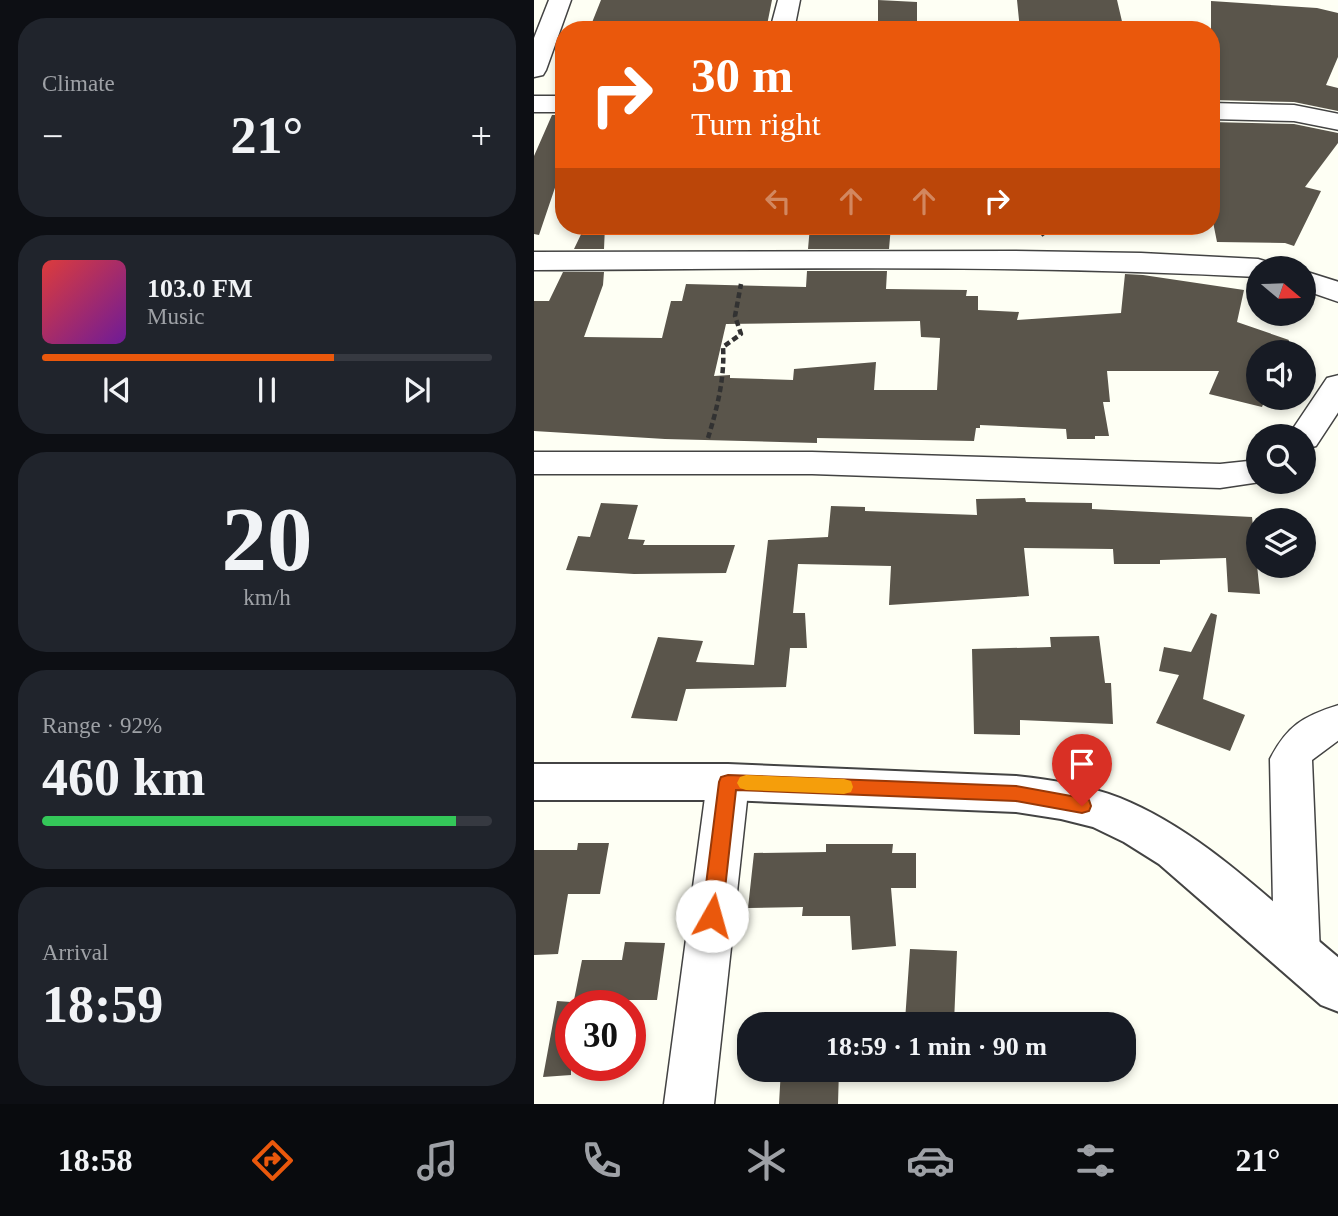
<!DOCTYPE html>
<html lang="en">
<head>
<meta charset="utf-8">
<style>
	:root { --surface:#171b24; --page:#20242c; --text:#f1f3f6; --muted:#9ea1a6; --line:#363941; --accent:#ea580c }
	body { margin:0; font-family:Georgia,serif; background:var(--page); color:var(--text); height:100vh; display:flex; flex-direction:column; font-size:26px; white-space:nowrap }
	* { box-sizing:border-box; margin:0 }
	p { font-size:23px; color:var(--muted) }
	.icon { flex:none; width:38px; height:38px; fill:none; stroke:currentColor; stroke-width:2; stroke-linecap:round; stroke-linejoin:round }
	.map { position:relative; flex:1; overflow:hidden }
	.sheet { display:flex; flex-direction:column; gap:18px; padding:18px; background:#0d0f14; width:534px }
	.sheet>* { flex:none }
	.banner { position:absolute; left:21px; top:21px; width:665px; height:214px; border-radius:28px; box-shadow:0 4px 10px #0003; background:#ea580c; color:#fff; overflow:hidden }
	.needle { width:46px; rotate:109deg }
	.tools { position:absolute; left:712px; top:256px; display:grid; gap:14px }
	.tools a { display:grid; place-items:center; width:70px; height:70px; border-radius:50%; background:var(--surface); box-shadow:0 4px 10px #0003; font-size:35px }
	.speed { position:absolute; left:21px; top:990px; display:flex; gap:14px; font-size:35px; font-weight:700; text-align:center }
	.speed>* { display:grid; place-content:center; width:91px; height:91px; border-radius:50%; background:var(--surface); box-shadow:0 4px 10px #0003; line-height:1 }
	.speed .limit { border:10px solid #d22; background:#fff; color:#111 }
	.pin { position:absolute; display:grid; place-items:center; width:60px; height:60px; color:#fff; margin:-72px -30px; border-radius:50% 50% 50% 0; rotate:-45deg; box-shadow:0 0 7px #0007 }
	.pin .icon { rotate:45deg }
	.me { position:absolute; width:77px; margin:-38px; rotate:7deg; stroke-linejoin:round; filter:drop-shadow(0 0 5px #0008) }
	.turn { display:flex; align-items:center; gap:24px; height:147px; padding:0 21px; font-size:32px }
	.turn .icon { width:91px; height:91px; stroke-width:2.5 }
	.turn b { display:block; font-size:49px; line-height:60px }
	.lanes { display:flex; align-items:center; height:66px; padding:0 21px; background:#0003; justify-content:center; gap:35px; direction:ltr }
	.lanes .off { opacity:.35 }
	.big { font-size:52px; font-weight:700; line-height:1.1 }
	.sheet .card { flex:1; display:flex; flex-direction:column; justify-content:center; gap:10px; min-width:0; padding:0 24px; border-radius:28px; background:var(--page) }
	.sheet .dial { align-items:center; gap:0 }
	.dial b { font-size:91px; line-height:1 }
	.song { display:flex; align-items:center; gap:21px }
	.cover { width:84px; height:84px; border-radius:10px; background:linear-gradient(135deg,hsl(0 70% 55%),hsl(280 70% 35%)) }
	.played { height:7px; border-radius:4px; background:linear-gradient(90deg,var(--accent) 65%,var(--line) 65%) }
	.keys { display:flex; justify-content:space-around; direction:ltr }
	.heat { display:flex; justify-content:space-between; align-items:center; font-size:38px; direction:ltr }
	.charge { height:10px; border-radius:5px; background:linear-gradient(90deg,#34c759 92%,var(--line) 0) }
	.trip { position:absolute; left:203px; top:1012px; width:399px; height:70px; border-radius:28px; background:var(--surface); box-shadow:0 4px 10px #0003; font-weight:700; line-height:70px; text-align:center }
	.tab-bar { display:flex; height:112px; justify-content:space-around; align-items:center; background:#090b0e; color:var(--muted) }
	.tab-bar .icon { width:49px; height:49px }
	.tab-bar .active { color:var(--accent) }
	.tab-bar b { font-size:32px; color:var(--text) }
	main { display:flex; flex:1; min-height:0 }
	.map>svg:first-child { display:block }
	.building { fill:#5a554b; fill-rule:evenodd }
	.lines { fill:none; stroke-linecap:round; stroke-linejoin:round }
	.minor-casing { stroke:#434343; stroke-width:3 }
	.tertiary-casing { stroke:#434343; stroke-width:4 }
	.path-far1 { stroke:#323232; stroke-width:3.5; stroke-dasharray:5 2.5; stroke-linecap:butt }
	.path { stroke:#323232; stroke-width:4.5; stroke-dasharray:6 3.5; stroke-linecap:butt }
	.minor { fill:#fff; fill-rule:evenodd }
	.tertiary { fill:#fff; fill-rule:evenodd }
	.route { fill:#ea580c; stroke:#983908; stroke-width:2 }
	.slow { fill:#f59e0b }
</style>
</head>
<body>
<main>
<section class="sheet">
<div class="card"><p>Climate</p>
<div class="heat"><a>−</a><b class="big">21°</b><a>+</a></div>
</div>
<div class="card">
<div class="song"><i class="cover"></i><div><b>103.0 FM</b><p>Music</p></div></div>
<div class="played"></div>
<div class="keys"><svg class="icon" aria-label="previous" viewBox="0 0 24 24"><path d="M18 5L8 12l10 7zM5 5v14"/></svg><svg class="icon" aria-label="pause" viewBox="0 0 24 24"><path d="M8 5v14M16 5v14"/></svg><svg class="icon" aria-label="next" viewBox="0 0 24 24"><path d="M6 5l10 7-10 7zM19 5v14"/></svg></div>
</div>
<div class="card dial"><b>20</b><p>km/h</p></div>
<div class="card"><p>Range · 92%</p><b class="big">460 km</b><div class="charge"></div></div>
<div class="card"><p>Arrival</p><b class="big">18:59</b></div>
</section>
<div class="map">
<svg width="805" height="1104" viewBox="0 0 805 1104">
	<rect width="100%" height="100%" fill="#fefff4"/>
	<path class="building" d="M67,0h171l-6,30h-177z
		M344,0l39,2v28h-39z
		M483,0h100l7,30h-104z
		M677,1l106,7 21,5v44l-12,28 12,3v23l-44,-9 -83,-2z
		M18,115h12v46l-25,74 -5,-1v-78z
		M677,122l83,2 44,9v10l-33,44 16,4 -27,55 -9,-3 -68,-1 -6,-30z
		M51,226h20l-1,23h-30z
		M276,226h81l-2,23h-81z
		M273,271h80l-1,18 81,1 -1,6h12v14l41,2 -2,8 104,-7 4,-39 18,1 101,15 -7,32 52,18 -5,12h-26v45h8l-4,10 -53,-13 10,-23h-112l3,31h-7l6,34h-14v3h-28l-1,-10 -86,-4v3h-4l-2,13 -157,-3v5l-152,-4 -131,-8v-130h15l14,-29h41l-1,13 -19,52 78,1 9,-37h11l4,-17 120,3zM386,321l1,16 19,1 -3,52h-63l2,-28 -82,7 -1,11 -63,-2v-3l-16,1 12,-52z
		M491,498l1,4 66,1v6l160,8 8,77 -32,-2 -2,-34 -66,2v4h-46l-1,-15 -89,-1 5,48 -140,9 2,-39 -93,-2 -5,49h12l2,35h-17l-4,39 -100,2 -9,32 -46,-3 27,-81 45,4 -7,21 58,3 14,-125 60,-3 3,-31 34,1v4l112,4 -1,-16z
		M67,503l37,2 -10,34 17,1 -2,5h92l-9,28 -92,1 -68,-4 12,-34 12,1z
		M677,613l6,2 -14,84 42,16 -15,36 -74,-28 23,-48 -20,-4 5,-24 27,5z
		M565,636l6,47h6l2,41 -93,-4v15l-46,-1 -2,-85 79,-2 -1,-10z
		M44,843h31l-9,51h-32l-10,60 -24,1v-105h43z
		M292,844h67l-1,9h24v35h-25l5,58 -44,4 -2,-34h-48l1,-9 -55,1 6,-55 72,-1z
		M91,942l40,1 -8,57h-83l8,-40h40z
		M376,949l47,2 -3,72 -49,-2z
		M23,1001l14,1v73l-28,2z
		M247,1069h58l-1,35h-59z"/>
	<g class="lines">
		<g class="minor-casing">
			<path id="minor" d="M15,0h22l-25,70 -3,5 -9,2v-39z
				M244,0h22l-6,30h-24z
				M0,96h30v16h-30z
				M677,103l83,2 45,9v16l-45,-9 -83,-2z
				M482,251l125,2 117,6 10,3 5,6h-15v9c-241,-13 -483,-8 -724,-7v-18z
				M770,271l35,11v20l-35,-12z
				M805,375v36l-23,35 -12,3v-13h-16l39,-58z
				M0,452h278l408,12 38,-4v21h9l-47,7 -408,-14h-278z
				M805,705v35l-27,20 8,194 -6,15 -17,6 -17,-6 -6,-15 -4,-195c17,-33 33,-43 69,-54z
				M194,765l15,5 6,12 -35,322h-50l43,-322 6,-12z"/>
		</g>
		<g class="tertiary-casing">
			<path id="tertiary" d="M0,764h194l288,12c35,4 71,9 104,22 82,33 150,103 219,160v54l-18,-7 -162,-141 -35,-22 -31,-15 -32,-8 -45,-7 -288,-12h-194z"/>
		</g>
		<path class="path-far1" d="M502,226l8,10"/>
		<path class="path" d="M174,438c9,-29 17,-61 15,-91l18,-13 -6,-18 6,-32"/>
		<use href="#minor" class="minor"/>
		<use href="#tertiary" class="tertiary"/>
	</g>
	<path class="route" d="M194,775l288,11 66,12 7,2 2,6 -2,5 -7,2 -66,-12 -280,-11 -14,126 -3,6 -7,3 -7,-3 -3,-6 17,-134 2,-5z"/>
	<path class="slow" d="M212,775l98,4 7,2 2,6 -2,5 -7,2 -98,-4 -6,-2 -3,-5 3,-6z"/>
</svg>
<div class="tools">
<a><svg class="needle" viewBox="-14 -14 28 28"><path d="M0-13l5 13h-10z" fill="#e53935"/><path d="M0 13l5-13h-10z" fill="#9ea1a6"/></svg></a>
<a><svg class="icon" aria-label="sound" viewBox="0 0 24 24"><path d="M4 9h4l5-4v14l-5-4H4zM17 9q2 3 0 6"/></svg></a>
<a><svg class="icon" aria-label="search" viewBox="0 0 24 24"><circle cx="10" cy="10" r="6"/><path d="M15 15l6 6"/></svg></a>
<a><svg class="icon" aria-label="layers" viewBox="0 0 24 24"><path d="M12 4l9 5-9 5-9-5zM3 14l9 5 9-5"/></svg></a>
</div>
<div class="speed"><div class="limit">30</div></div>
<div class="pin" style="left:548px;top:806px;background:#d93025"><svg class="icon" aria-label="arrive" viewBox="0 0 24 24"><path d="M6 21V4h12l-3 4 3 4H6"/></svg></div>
<svg class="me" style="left:178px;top:916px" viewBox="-20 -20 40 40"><circle r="19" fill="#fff"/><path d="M0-13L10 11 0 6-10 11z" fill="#ea580c"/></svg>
<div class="trip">18:59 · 1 min · 90 m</div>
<div class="banner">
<div class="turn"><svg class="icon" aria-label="right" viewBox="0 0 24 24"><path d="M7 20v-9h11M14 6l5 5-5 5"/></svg><div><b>30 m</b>Turn right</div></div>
<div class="lanes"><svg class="icon off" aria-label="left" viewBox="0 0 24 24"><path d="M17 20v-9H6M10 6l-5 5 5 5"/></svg><svg class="icon off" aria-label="ahead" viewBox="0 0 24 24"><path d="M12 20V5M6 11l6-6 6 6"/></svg><svg class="icon off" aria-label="ahead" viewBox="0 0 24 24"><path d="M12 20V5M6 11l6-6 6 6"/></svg><svg class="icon" aria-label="right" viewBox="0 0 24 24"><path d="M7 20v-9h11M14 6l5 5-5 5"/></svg></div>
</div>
</div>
</main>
<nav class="tab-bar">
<b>18:58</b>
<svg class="icon active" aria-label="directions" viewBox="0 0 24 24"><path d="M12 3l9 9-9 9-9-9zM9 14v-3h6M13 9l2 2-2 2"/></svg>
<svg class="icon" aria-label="music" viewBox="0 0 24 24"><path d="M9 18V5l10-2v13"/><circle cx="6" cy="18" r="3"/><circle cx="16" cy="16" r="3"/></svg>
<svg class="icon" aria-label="phone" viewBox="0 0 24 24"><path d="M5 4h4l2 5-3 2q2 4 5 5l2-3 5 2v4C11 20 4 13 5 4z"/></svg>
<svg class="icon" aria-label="climate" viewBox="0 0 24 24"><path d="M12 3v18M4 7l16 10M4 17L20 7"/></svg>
<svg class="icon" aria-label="car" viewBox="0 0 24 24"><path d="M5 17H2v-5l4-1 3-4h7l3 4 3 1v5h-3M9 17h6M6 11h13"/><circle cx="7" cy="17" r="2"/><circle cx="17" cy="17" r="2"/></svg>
<svg class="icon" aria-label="filters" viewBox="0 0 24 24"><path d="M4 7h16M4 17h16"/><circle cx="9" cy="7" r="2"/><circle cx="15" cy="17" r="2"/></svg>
<b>21°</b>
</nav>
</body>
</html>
